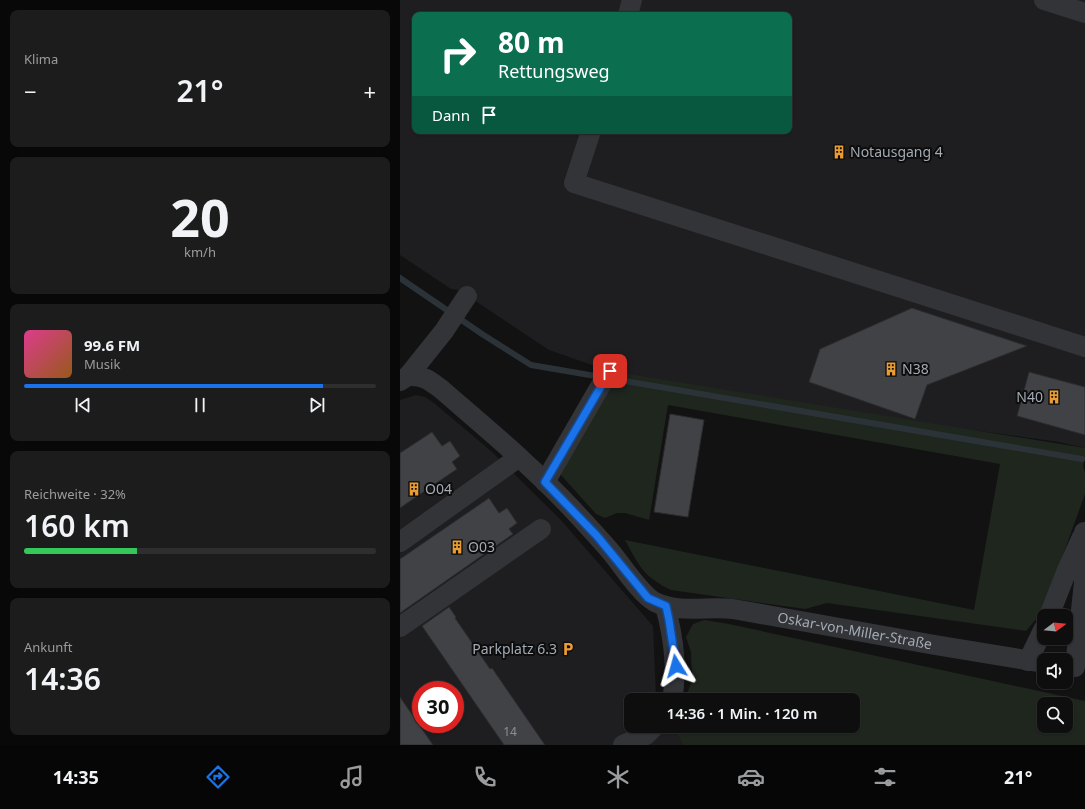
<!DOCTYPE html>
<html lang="de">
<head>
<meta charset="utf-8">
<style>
	:root { --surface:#0e0e0e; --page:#1c1c1c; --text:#f1f3f6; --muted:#9b9c9e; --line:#2e2e2e; --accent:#1a73e8 }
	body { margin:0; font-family:"Noto Sans",sans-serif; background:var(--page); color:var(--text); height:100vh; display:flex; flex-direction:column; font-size:15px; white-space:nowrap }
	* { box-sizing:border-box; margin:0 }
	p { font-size:13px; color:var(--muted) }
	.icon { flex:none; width:22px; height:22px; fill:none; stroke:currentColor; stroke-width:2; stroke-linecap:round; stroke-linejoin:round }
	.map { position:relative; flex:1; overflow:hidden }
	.drawer { display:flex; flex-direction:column; gap:10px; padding:10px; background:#080808; width:400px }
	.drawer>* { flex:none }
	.top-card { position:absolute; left:12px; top:12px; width:380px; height:122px; border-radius:8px; box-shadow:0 1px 3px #0004,0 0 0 1px var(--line); background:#0b6e4f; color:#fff; overflow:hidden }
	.needle { width:26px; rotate:74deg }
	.tools { position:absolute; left:637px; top:609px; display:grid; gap:8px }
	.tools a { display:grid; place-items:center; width:36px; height:36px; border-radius:8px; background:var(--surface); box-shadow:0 1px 3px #0004,0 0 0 1px var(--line); font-size:20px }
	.speed { position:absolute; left:12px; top:681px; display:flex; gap:8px; font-size:20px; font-weight:700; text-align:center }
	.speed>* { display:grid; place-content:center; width:52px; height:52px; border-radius:50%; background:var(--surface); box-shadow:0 1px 3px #0004,0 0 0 1px var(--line); line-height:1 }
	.speed .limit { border:6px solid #d22; background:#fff; color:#111 }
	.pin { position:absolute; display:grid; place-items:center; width:34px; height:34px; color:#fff; margin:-17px; border-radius:8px; box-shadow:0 2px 6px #0006 }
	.me { position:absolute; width:44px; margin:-22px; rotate:352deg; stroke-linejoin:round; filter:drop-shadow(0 0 3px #0008) }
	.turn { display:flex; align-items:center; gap:14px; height:84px; padding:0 20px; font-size:18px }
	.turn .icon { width:52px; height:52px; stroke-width:2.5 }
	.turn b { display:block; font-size:28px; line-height:34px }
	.then { display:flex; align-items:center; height:38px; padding:0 20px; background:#0003; gap:8px; font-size:15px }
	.big { font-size:30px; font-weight:600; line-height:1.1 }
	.drawer .card { flex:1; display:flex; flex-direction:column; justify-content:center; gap:6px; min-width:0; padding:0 14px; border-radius:8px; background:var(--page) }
	.drawer .dial { align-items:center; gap:0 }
	.dial b { font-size:52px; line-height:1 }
	.song { display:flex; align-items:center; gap:12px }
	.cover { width:48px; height:48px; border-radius:6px; background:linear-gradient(135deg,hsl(330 70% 55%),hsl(30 70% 35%)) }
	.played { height:4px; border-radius:2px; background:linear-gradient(90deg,var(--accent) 85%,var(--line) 85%) }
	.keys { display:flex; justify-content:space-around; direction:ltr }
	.heat { display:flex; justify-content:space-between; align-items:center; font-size:22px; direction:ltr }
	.charge { height:6px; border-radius:3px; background:linear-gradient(90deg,#34c759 32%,var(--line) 0) }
	.trip { position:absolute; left:224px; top:693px; width:236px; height:40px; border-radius:8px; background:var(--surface); box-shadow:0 1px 3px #0004,0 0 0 1px var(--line); font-weight:600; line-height:40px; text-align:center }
	.tabs { display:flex; height:64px; justify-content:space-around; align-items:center; background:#060606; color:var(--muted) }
	.tabs .icon { width:28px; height:28px }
	.tabs .selected { color:var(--accent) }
	.tabs b { font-size:18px; color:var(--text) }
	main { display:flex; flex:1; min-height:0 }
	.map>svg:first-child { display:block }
	.built { fill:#1e1e20; fill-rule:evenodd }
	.green { fill:#1e261e; fill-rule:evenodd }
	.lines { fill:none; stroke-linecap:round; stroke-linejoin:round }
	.stream { stroke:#2b3338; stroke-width:6 }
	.building { fill:#414246; stroke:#2c2c2f }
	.minor { stroke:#333438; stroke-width:20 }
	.route-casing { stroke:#114b97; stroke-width:10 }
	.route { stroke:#1a73e8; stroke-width:7 }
	.labels { text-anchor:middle; stroke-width:4; stroke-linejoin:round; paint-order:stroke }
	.number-label { font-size:12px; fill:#8a9098 }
	.poi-label { font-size:14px; fill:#a3aab3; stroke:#0d0d0e; text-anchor:start }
	.street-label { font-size:14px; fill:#a3aab3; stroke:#0d0d0e }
</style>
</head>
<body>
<main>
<section class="drawer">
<div class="card"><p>Klima</p>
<div class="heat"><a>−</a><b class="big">21°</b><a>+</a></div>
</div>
<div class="card dial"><b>20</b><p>km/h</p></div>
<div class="card">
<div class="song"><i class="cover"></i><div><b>99.6 FM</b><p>Musik</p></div></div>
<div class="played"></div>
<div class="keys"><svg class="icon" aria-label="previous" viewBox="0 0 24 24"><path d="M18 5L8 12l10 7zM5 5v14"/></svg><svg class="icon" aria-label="pause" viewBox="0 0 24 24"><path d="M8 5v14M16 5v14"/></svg><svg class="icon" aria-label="next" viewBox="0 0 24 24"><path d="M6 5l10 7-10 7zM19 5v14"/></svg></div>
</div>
<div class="card"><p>Reichweite · 32%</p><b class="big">160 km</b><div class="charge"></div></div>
<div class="card"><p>Ankunft</p><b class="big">14:36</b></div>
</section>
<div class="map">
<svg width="685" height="745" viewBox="0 0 685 745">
	<rect width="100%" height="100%" fill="#121213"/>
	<path class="built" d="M0,0h685v448l-26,-6 -232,-32 -218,-39 -60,-21 -69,-46 -22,-14 -7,-1 -51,-34zM15,15h374v116h-374z
		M16,395l9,2 9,6 57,48 69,68 93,107 3,71 2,3h-27v26h42l10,19h-283v-345zM21,690h34v34h-34z"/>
	<path class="green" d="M216,372l469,76v9l-2,9 2,7v21l-39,108 -8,15 -12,14 -199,-28 -22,6 -134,-19c-27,-13 -32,-24 -46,-50l349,70 26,-146 -332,-59 -19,115 -24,-7h-8l-12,5 -9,-4 -35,-39v-8z
		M304,620l25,4 356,77v44h-402l-8,-15 1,-4h177v-26h-168l7,-20 -1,-28 -5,-15 7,-13zM644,704h22v22h-22z"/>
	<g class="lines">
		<path class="stream" d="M0,278l82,56 49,31 551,94"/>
	</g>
	<path class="building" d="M512,308l115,38 -100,39 -12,34 -106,-37 11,-33z
		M629,372l56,15v48l-68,-19z
		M270,414l34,6 -16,97 -34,-5z
		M32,432l10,14 8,-5 10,15 -8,6 5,7 -57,39v-55z
		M89,498l10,15 8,-5 10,15 -8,6 4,5 -113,79v-54z
		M49,607l7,10 -1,1 35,51 2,-1 53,77h-41l-82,-119z
		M0,697l33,48h-33z"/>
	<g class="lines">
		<g class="minor">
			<path d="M644,0l41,13"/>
			<path d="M228,15l4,-15"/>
			<path d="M191,131l-17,52 511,164"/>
			<path id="s1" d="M8,376c15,-1 21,4 33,13 45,39 91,77 132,121 13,14 26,28 38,42 11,13 30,43 44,50 25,12 52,4 78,7l202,36 109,18"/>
			<path d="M0,381l8,-5 36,-45 23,-35"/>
			<path d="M145,482l64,-111"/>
			<path d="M0,542l119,-85"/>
			<path d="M265,606c9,32 13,62 7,94"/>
			<path d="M649,616l18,-46 15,-33"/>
			<path d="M0,627l141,-98"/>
			<path d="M628,661l16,-33"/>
			<path d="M675,667l9,-85v-50"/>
			<path d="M223,745l23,-10 9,-9"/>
		</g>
	</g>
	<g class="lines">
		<g class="route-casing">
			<path id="route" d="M210,371l-65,111 52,54 51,62 18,8 3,14 7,46"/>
		</g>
		<use href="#route" class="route"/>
	</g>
	<defs>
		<g id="building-bare" transform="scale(1.08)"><path d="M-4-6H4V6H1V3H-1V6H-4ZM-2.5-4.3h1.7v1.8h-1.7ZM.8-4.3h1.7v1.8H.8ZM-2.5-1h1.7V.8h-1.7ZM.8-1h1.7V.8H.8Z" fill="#ec9d31" stroke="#0d0d0e" stroke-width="2.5" paint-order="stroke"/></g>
		<g id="parking-bare" transform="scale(1.08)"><path d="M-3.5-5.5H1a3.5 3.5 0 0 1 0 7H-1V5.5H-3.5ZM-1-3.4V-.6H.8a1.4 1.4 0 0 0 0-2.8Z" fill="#ec9d31" stroke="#0d0d0e" stroke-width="2.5" paint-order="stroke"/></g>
	</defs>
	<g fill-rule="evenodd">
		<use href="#building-bare" x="439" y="152"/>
		<use href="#building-bare" x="491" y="369"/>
		<use href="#building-bare" x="654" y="397"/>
		<use href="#building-bare" x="14" y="489"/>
		<use href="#building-bare" x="57" y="547"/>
		<use href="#parking-bare" x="168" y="649"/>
	</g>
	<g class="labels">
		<g class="number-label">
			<text x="110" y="736">14</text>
		</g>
		<g class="poi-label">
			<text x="450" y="157">Notausgang 4</text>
			<text x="502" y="374">N38</text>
			<text x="643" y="402" text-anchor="end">N40</text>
			<text x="25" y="494">O04</text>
			<text x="68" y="552">O03</text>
			<text x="157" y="654" text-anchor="end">Parkplatz 6.3</text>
		</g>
		<g class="street-label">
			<text dy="5" stroke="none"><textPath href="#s1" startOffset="542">Oskar-von-Miller-Straße</textPath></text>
		</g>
	</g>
</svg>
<div class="tools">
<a><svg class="needle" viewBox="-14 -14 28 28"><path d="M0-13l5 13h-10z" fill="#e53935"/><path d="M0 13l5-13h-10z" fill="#9b9c9e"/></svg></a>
<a><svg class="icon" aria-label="sound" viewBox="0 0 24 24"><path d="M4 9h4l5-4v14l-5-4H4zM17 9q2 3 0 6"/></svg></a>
<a><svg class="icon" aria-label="search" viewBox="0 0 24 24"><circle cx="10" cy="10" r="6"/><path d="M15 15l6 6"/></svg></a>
</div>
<div class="speed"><div class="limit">30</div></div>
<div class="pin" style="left:210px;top:371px;background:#d93025"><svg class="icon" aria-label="arrive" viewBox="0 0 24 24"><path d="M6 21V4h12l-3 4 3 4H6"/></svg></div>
<svg class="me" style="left:276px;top:666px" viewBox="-20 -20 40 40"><path d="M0-17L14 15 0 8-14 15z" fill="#1a73e8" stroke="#fff" stroke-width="4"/></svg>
<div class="trip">14:36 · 1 Min. · 120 m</div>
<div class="top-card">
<div class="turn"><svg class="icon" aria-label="right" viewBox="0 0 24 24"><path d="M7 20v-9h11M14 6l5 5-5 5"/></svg><div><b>80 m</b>Rettungsweg</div></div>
<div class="then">Dann<svg class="icon" aria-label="arrive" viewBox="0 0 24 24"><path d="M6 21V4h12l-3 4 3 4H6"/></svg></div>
</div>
</div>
</main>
<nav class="tabs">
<b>14:35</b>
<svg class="icon selected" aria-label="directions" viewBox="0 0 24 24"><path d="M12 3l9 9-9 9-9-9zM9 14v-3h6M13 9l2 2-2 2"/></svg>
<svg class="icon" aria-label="music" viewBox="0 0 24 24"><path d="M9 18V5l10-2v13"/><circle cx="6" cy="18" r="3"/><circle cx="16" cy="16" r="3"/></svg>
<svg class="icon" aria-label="phone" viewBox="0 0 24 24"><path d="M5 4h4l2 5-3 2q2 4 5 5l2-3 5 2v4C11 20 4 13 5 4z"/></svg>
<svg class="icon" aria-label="climate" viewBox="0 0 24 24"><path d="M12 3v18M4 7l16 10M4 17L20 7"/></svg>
<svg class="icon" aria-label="car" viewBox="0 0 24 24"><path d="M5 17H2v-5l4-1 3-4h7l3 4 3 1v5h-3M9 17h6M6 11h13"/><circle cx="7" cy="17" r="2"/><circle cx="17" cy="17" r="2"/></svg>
<svg class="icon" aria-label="filters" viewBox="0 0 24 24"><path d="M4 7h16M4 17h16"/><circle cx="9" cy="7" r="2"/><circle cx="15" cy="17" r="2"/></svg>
<b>21°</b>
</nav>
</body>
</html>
